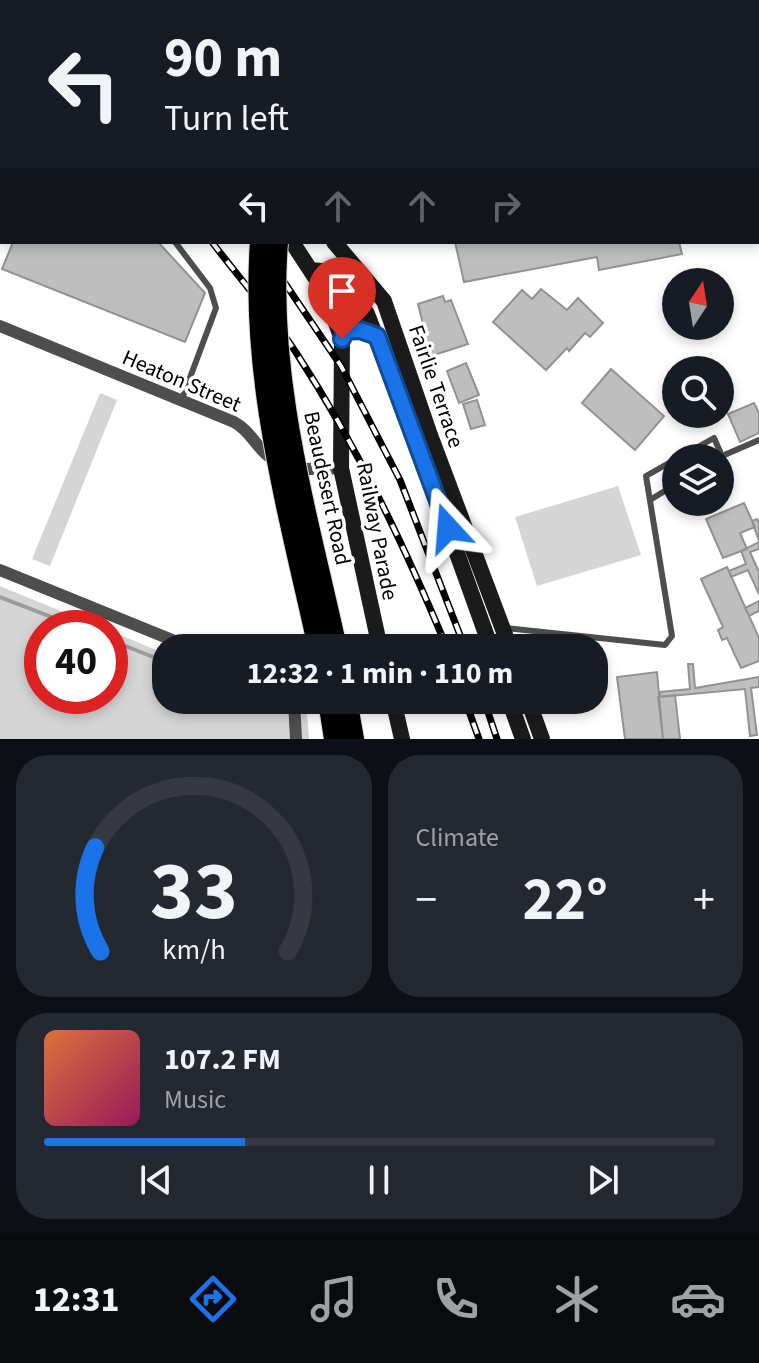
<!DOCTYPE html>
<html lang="en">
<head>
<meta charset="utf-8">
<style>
	:root { --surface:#171b24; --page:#242831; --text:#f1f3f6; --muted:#9ea1a6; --line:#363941; --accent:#1a73e8 }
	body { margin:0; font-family:"Source Sans 3",sans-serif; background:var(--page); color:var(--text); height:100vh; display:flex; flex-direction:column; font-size:30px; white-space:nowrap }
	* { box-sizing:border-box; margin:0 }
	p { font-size:26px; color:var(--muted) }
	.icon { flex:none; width:44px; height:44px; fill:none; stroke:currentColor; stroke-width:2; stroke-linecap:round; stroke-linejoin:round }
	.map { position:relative; height:739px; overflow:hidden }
	.details { display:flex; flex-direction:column; gap:16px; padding:16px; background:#0d0f14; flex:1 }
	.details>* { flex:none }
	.guide { position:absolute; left:0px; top:0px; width:760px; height:244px; box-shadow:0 4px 12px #0003; background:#171b24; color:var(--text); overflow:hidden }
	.needle { width:52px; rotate:12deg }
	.fabs { position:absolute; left:662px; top:268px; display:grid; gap:16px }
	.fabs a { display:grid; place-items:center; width:72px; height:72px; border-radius:50%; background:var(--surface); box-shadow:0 4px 12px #0003; font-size:40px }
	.speed { position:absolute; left:24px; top:610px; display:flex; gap:16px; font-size:40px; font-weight:700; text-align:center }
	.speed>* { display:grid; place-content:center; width:104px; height:104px; border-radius:50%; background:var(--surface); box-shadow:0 4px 12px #0003; line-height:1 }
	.speed .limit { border:12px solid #d22; background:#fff; color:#111 }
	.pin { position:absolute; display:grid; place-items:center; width:68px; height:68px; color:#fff; margin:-82px -34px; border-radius:50% 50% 50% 0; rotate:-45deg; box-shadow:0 0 8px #0007 }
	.pin .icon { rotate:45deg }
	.me { position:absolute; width:88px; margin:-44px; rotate:341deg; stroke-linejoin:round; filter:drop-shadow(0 0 6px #0008) }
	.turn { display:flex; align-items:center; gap:28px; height:168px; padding:0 32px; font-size:36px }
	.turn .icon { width:104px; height:104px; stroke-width:2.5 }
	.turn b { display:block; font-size:56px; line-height:68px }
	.lanes { display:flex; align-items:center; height:76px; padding:0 32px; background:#0003; justify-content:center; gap:40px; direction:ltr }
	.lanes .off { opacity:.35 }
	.big { font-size:60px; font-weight:700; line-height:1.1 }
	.details .tile { flex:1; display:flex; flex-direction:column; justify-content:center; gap:12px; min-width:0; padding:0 28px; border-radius:32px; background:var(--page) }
	.details .dial { align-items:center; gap:0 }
	.dial svg { height:208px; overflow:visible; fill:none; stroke:var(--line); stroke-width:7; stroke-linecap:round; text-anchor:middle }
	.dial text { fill:var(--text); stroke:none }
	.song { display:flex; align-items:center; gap:24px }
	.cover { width:96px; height:96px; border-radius:12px; background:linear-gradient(135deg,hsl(20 70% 55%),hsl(330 70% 35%)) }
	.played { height:8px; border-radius:4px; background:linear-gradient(90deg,var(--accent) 30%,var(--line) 30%) }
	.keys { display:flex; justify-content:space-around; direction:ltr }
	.heat { display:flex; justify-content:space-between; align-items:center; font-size:44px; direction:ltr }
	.details .tiles { flex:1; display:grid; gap:16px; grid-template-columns:1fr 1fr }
	.tile:last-child { grid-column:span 2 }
	.trip { position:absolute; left:152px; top:634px; width:456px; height:80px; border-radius:32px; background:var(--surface); box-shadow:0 4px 12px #0003; font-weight:700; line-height:80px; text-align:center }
	.tab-bar { display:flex; height:128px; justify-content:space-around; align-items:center; background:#090b0e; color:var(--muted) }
	.tab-bar .icon { width:56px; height:56px }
	.tab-bar .active { color:var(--accent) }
	.tab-bar b { font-size:36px; color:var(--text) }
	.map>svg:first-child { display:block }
	.green { fill:#d5d5d5 }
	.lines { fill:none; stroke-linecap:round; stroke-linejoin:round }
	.stream { stroke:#9c9c9c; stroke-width:4 }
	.building { fill:#bebebe; stroke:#929292; stroke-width:2 }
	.highway-casing { stroke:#dbdbdb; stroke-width:24 }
	.lane { stroke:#4e4e4e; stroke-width:6 }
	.street { stroke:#4e4e4e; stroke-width:12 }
	.secondary { stroke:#1b1b1b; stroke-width:16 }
	.highway { stroke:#000; stroke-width:22 }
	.rail-casing { stroke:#000; stroke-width:7 }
	.rail { stroke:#fff; stroke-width:4; stroke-dasharray:12; stroke-linecap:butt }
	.highway-bridge-casing { stroke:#dbdbdb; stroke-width:24; stroke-linecap:butt }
	.highway-bridge { stroke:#000; stroke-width:22 }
	.route-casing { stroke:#114b97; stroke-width:20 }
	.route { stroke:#1a73e8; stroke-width:14 }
	.labels { text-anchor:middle; stroke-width:7; stroke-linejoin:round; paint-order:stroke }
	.street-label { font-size:22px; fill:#000; stroke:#fff }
</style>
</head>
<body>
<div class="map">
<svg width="759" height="739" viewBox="0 0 759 739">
	<rect width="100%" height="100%" fill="#fff"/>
	<path class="green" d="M100,393l17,7 -67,166 -18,-7z
		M618,486l23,69 -104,31 -22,-69z
		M0,586l102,42h-60v68h68v-65l56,23v46h112l29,12 2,27h-309z"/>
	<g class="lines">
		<path class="stream" d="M0,597l80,31
			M110,640l56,22
			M263,700l6,2"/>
	</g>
	<path class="building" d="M438,0h244l-244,2z
		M0,29l2,3 -2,94z
		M13,242h145l47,51 -20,49 -183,-73z
		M455,242h224l3,12 -83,16 -2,-13 -133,25z
		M541,289l26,21 11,-12 25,25 -13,14 -5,-4 -16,18 -2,-3 -21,22 -53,-48 29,-32 10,9z
		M443,296l2,6 6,-2 17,44 -37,12 -13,-52z
		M466,363l13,32 -20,8 -12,-32z
		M611,369l53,47 -29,34 -53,-47z
		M477,400l8,25 -14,4 -8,-25z
		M754,403l5,10v20l-19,9 -12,-28z
		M744,503l11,24 -15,6 7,16 -24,9 -17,-39z
		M757,519l2,4v18l-7,-20z
		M759,542v7l-9,3 9,20v22l-11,-24 -17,7 -2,-6 17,-7 -5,-13z
		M727,567l32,71v23l-18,7 -14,-30 -5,2 -4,-10 5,-3 -22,-48z
		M759,601v10l-10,5 -4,-8z
		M688,664h5l2,24 64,-11v10l-8,1 6,47 -7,1 -5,-47 -85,8v-5l30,-3z
		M657,672l6,67h-38l-8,-62z
		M675,695l5,44h-17l-5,-42z"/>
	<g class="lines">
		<g class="highway-casing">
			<path id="highway" d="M300,2l1,-2
				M318,2l1,-2
				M338,2v-2
				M329,700l6,39
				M346,700l7,39"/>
		</g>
		<path class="lane" d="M398,2l1,-2
			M0,16l2,3
			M758,125h1
			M0,227l2,-4
			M175,242l35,46 6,20 -34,91
			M346,331l24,2
			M722,456l37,-16
			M678,458l36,-20 8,18 -3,2
			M650,500l26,-16
			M506,628l159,17 7,-9 -26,-160 30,-17"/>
		<path class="street" d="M0,326l234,96c15,8 20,21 32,32 20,19 50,15 75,14
			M0,570l192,78
			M294,700l2,39"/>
		<path class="secondary" d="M94,0l2,2
			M116,0l2,2
			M292,242l32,49 18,48 -1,129 39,180
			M334,242l50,59 46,134 80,213
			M311,270l19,2 16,8 21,34 49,125 75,209
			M342,339l7,-27 13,-23
			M393,700l9,39
			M509,700l14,39
			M528,700l14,39"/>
		<use href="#highway" class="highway"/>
		<g class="rail-casing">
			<path id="rail" d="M26,0l1,2
				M60,0l2,2
				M212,242c28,37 60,73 85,112 61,94 107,191 150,294
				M257,242l84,124 59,114 65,168
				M465,700l14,39
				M484,700l13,39"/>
		</g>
		<use href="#rail" class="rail"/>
		<g class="highway-bridge-casing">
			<path id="highway-bridge" d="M261,242c-10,138 29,273 58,406
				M277,242c-11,137 30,273 59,406"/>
		</g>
		<use href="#highway-bridge" class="highway-bridge"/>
	</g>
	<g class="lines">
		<g class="route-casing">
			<path id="route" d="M342,339l3,-8 15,-1 17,6 71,192"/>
		</g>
		<use href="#route" class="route"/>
	</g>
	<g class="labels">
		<g class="street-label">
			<text transform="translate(182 380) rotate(23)" y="8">Heaton Street</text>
			<text transform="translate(437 386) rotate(71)" y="8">Fairlie Terrace</text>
			<text transform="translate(328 488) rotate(78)" y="8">Beaudesert Road</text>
			<text transform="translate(378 531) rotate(79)" y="8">Railway Parade</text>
		</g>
	</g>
</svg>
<div class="fabs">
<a><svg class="needle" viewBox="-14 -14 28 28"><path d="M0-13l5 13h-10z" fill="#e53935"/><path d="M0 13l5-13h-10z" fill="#9ea1a6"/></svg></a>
<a><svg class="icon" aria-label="search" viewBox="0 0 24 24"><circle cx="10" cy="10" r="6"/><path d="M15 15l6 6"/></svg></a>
<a><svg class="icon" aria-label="layers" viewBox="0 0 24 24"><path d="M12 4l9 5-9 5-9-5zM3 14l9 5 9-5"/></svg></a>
</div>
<div class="speed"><div class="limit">40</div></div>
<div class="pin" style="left:342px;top:339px;background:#d93025"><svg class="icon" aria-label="arrive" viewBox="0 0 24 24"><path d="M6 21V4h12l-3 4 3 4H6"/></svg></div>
<svg class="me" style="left:448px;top:528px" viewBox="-20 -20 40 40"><path d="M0-17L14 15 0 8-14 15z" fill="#1a73e8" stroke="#fff" stroke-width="4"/></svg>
<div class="trip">12:32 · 1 min · 110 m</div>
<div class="guide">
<div class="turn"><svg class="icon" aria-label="left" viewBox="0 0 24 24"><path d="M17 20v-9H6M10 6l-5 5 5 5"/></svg><div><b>90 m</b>Turn left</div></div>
<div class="lanes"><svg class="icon" aria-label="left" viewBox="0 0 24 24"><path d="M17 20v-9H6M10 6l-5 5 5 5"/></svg><svg class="icon off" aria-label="ahead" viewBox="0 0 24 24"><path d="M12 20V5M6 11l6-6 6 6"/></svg><svg class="icon off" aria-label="ahead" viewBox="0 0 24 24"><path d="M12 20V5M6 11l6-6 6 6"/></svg><svg class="icon off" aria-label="right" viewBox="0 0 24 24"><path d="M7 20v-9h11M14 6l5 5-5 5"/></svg></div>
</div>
</div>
<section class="details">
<div class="tiles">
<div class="tile dial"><svg viewBox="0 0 100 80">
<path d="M14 69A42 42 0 1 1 86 69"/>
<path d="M14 69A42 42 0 0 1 12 29" stroke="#1a73e8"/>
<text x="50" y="56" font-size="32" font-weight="700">33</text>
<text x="50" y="72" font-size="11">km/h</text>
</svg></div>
<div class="tile"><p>Climate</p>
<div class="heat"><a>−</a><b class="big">22°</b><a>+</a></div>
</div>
<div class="tile">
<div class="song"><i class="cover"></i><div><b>107.2 FM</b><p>Music</p></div></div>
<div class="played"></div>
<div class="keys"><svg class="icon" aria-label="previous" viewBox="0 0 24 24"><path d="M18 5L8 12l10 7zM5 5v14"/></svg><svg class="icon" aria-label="pause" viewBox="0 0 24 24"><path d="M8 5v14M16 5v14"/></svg><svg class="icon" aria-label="next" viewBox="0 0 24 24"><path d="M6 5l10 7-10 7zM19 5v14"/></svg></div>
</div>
</div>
</section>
<nav class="tab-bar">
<b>12:31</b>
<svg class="icon active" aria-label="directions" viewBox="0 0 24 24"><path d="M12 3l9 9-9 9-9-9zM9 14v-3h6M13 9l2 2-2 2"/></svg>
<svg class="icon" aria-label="music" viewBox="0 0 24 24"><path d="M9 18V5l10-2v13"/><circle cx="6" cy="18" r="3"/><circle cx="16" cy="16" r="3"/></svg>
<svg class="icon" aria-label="phone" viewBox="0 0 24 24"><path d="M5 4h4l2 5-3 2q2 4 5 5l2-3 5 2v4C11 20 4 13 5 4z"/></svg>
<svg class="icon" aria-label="climate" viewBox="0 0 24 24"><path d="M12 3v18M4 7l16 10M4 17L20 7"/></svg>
<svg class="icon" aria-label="car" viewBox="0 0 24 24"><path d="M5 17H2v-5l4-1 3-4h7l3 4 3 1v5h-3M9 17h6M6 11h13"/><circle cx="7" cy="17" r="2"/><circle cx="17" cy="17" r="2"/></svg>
</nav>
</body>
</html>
